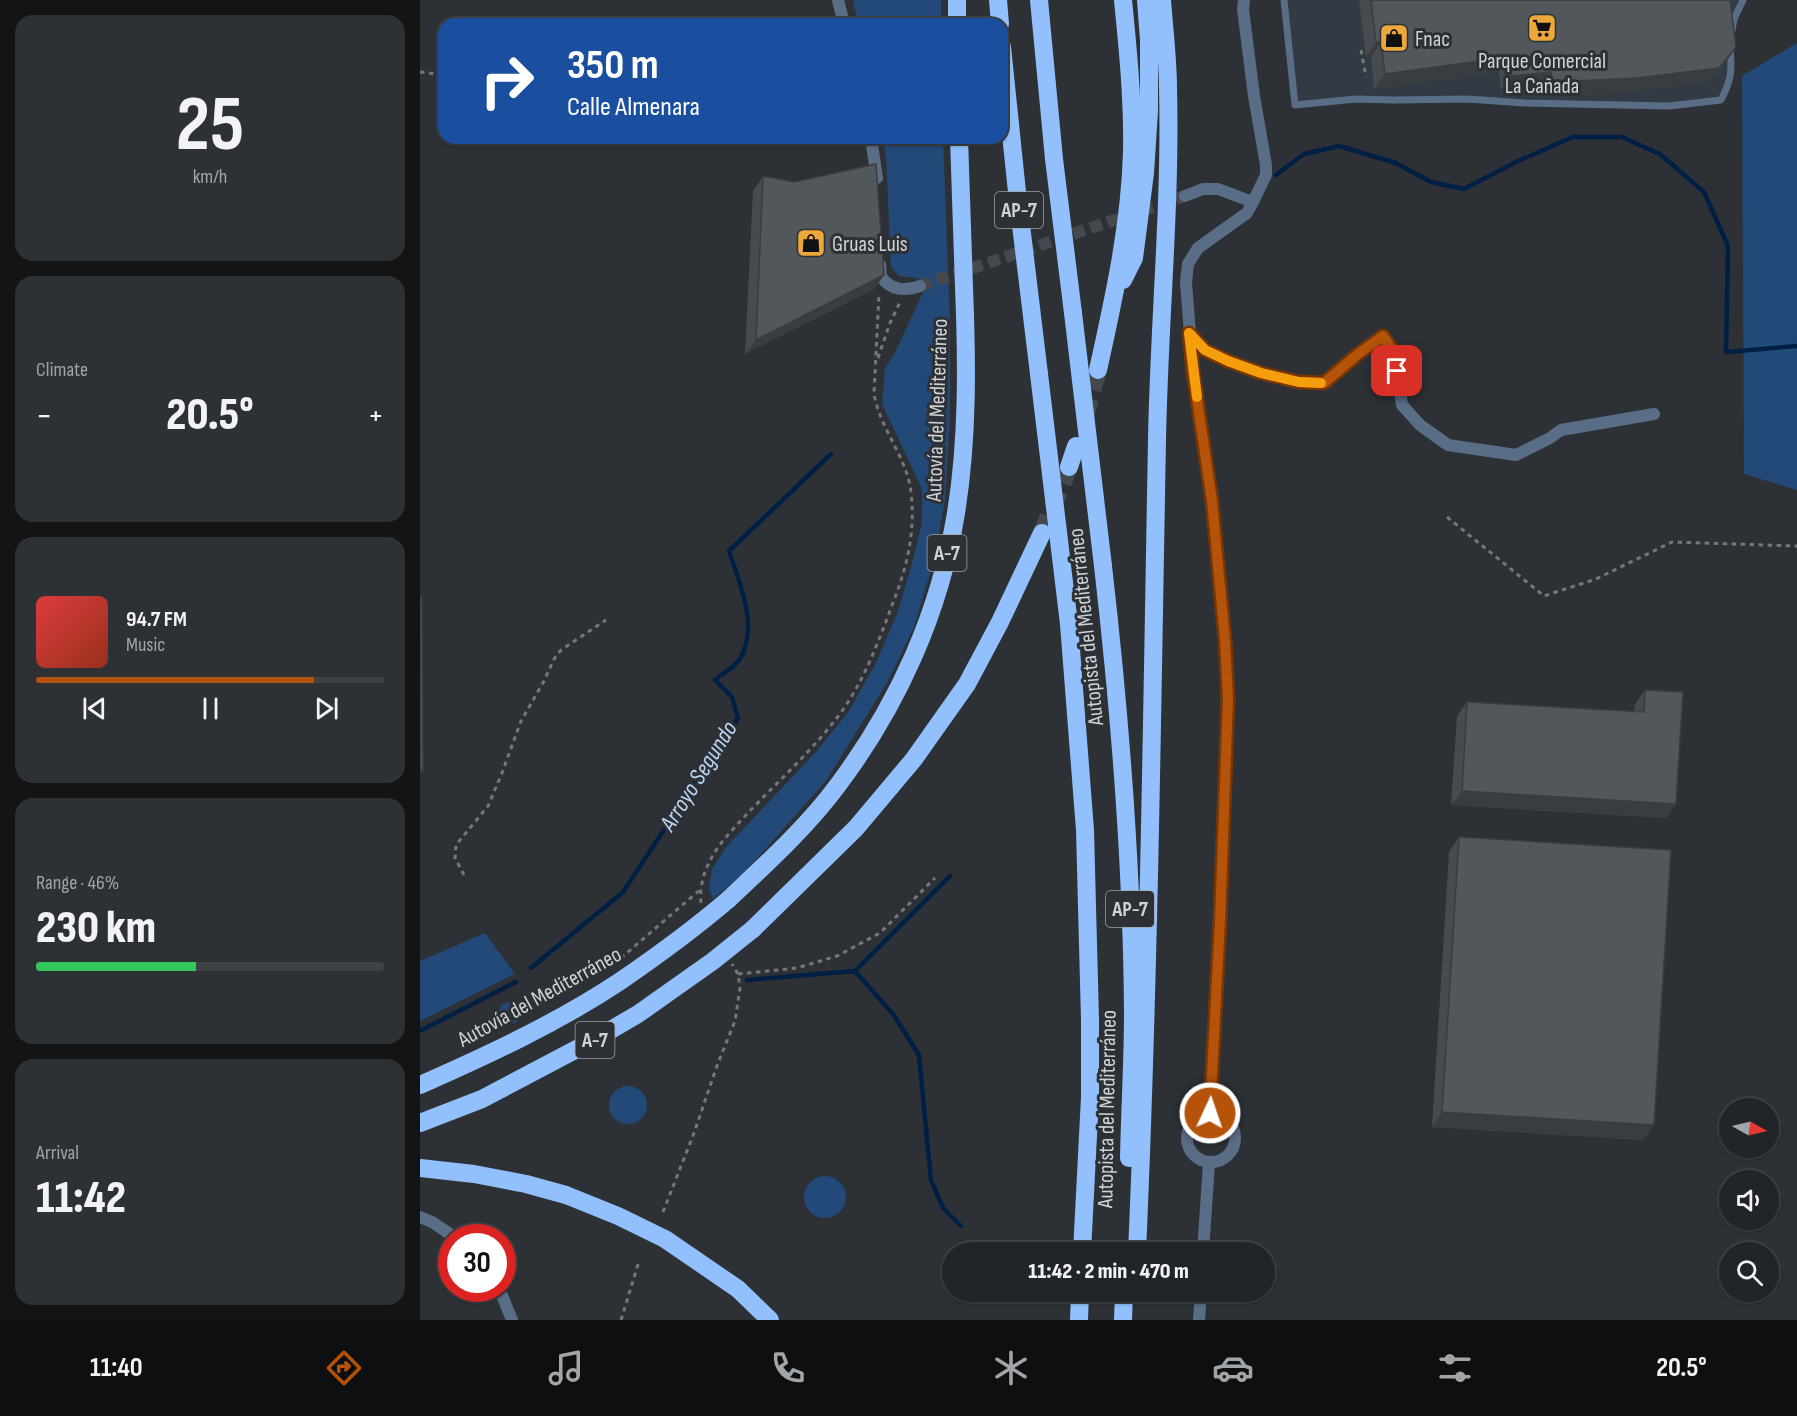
<!DOCTYPE html>
<html lang="en">
<head>
<meta charset="utf-8">
<style>
	:root { --surface:#222528; --page:#2e3134; --text:#f1f3f6; --muted:#a2a5a8; --line:#3f4245; --accent:#b45309 }
	body { margin:0; font-family:"Sofia Sans Condensed",sans-serif; background:var(--page); color:var(--text); height:100vh; display:flex; flex-direction:column; font-size:22px; white-space:nowrap }
	* { box-sizing:border-box; margin:0 }
	p { font-size:20px; color:var(--muted) }
	.icon { flex:none; width:33px; height:33px; fill:none; stroke:currentColor; stroke-width:2; stroke-linecap:round; stroke-linejoin:round }
	.map { position:relative; flex:1; overflow:hidden }
	.side { display:flex; flex-direction:column; gap:15px; padding:15px; background:#131416; width:420px }
	.side>* { flex:none }
	.top-card { position:absolute; left:18px; top:18px; width:570px; height:126px; border-radius:18px; box-shadow:0 2px 4px #0004,0 0 0 2px var(--line); background:#1a4fa0; color:#fff; overflow:hidden }
	.needle { width:39px; rotate:98deg }
	.fabs { position:absolute; left:1299px; top:1098px; display:grid; gap:12px }
	.fabs a { display:grid; place-items:center; width:60px; height:60px; border-radius:50%; background:var(--surface); box-shadow:0 2px 4px #0004,0 0 0 2px var(--line); font-size:30px }
	.speed { position:absolute; left:18px; top:1224px; display:flex; gap:12px; font-size:30px; font-weight:700; text-align:center }
	.speed>* { display:grid; place-content:center; width:78px; height:78px; border-radius:50%; background:var(--surface); box-shadow:0 2px 4px #0004,0 0 0 2px var(--line); line-height:1 }
	.speed .limit { border:9px solid #d22; background:#fff; color:#111 }
	.pin { position:absolute; display:grid; place-items:center; width:51px; height:51px; color:#fff; margin:-26px; border-radius:12px; box-shadow:0 3px 9px #0006 }
	.me { position:absolute; width:66px; margin:-33px; rotate:3deg; stroke-linejoin:round; filter:drop-shadow(0 0 4px #0008) }
	.turn { display:flex; align-items:center; gap:21px; height:126px; padding:0 30px; font-size:27px }
	.turn .icon { width:78px; height:78px; stroke-width:2.5 }
	.turn b { display:block; font-size:42px; line-height:51px }
	.big { font-size:45px; font-weight:800; line-height:1.1 }
	.side .card { flex:1; display:flex; flex-direction:column; justify-content:center; gap:9px; min-width:0; padding:0 21px; border-radius:18px; background:var(--page) }
	.side .dial { align-items:center; gap:0 }
	.dial b { font-size:78px; line-height:1 }
	.song { display:flex; align-items:center; gap:18px }
	.cover { width:72px; height:72px; border-radius:9px; background:linear-gradient(135deg,hsl(0 70% 55%),hsl(10 70% 35%)) }
	.played { height:6px; border-radius:3px; background:linear-gradient(90deg,var(--accent) 80%,var(--line) 80%) }
	.keys { display:flex; justify-content:space-around; direction:ltr }
	.heat { display:flex; justify-content:space-between; align-items:center; font-size:33px; direction:ltr }
	.charge { height:9px; border-radius:4px; background:linear-gradient(90deg,#34c759 46%,var(--line) 0) }
	.trip { position:absolute; left:522px; top:1242px; width:333px; height:60px; border-radius:30px; background:var(--surface); box-shadow:0 2px 4px #0004,0 0 0 2px var(--line); font-weight:800; line-height:60px; text-align:center }
	.menu { display:flex; height:96px; justify-content:space-around; align-items:center; background:#0e0f10; color:var(--muted) }
	.menu .icon { width:42px; height:42px }
	.menu .current { color:var(--accent) }
	.menu b { font-size:27px; color:var(--text) }
	main { display:flex; flex:1; min-height:0 }
	.map>svg:first-child { display:block }
	.built { fill:#323a44 }
	.green { fill:#234978 }
	.lines { fill:none; stroke-linecap:round; stroke-linejoin:round }
	.stream { stroke:#001f44; stroke-width:4.5 }
	.street-tunnel { stroke:#45494e; stroke-width:12; stroke-dasharray:12 6; stroke-linecap:butt }
	.highway-tunnel { stroke:#45494e; stroke-width:18; stroke-dasharray:18 9; stroke-linecap:butt }
	.path { stroke:#74787c; stroke-width:3; stroke-dasharray:4.5 4.5; stroke-linecap:butt }
	.lane { stroke:#5a6d86; stroke-width:7 }
	.street { stroke:#5a6d86; stroke-width:12 }
	.highway { stroke:#91c0fc; stroke-width:18 }
	.highway-bridge { stroke:#91c0fc; stroke-width:18 }
	.wall { fill:#474b4f }
	.shaded-wall { fill:#393d40 }
	.building { fill:#52575c; stroke:#393d40; stroke-width:1.5 }
	.route-casing { stroke:#753606; stroke-width:15 }
	.route { stroke:#b45309; stroke-width:10 }
	.slow { stroke:#f59e0b; stroke-width:10 }
	.labels { text-anchor:middle; stroke-width:6; stroke-linejoin:round; paint-order:stroke }
	.shield { fill:#2d3136; stroke:#9fa2a6; stroke-width:1.5 }
	.shield-label { font-size:21px; font-weight:bold; fill:#d0d3d6 }
	.poi-label { font-size:22px; fill:#d0d3d6; stroke:#2d3136; text-anchor:start }
	.street-label { font-size:22px; fill:#d0d3d6; stroke:#2d3136 }
	.water-label { font-size:24px; font-style:italic; fill:#bcd5f5; stroke:#2d3136 }
</style>
</head>
<body>
<main>
<section class="side">
<div class="card dial"><b>25</b><p>km/h</p></div>
<div class="card"><p>Climate</p>
<div class="heat"><a>−</a><b class="big">20.5°</b><a>+</a></div>
</div>
<div class="card">
<div class="song"><i class="cover"></i><div><b>94.7 FM</b><p>Music</p></div></div>
<div class="played"></div>
<div class="keys"><svg class="icon" aria-label="previous" viewBox="0 0 24 24"><path d="M18 5L8 12l10 7zM5 5v14"/></svg><svg class="icon" aria-label="pause" viewBox="0 0 24 24"><path d="M8 5v14M16 5v14"/></svg><svg class="icon" aria-label="next" viewBox="0 0 24 24"><path d="M6 5l10 7-10 7zM19 5v14"/></svg></div>
</div>
<div class="card"><p>Range · 46%</p><b class="big">230 km</b><div class="charge"></div></div>
<div class="card"><p>Arrival</p><b class="big">11:42</b></div>
</section>
<div class="map">
<svg width="1377" height="1320" viewBox="0 0 1377 1320">
	<rect width="100%" height="100%" fill="#2d3136"/>
	<path class="built" d="M864,0h459l-9,19 -2,47 -11,34 -52,6 -275,-6 -99,5z"/>
	<path class="green" d="M433,0h88v24h-83z
		M1377,43v447l-53,-16 -2,-398z
		M462,138h61l7,186v93l-5,83 -11,60 -20,67 -26,54 -62,100 -82,92 -31,26 -4,-10 3,-20 15,-23 89,-94 33,-41 27,-48 21,-49 14,-47 11,-44v-34l-40,-85 3,-36 10,-15 29,-63 -6,-12 -19,-2 -8,-9 -5,-111z
		M65,933l30,41 -95,47v-60z
		M79 1013a11 11 0 1 1 22 0a11 11 0 1 1-22 0Z
		M189 1105a19 19 0 1 1 38 0a19 19 0 1 1-38 0Z
		M384 1197a21 21 0 1 1 42 0a21 21 0 1 1-42 0Z"/>
	<g class="lines">
		<path class="stream" d="M856,175l28,-21 35,-8 57,17 35,19 33,7 54,-28 55,-24h49l38,17 44,38 24,54 -2,106 71,-6
			M111,968l92,-76 115,-174 -6,-21 -17,-17c7,-6 20,-13 25,-21 19,-33 0,-74 -11,-108l102,-97
			M435,971l95,-95
			M327,980l108,-9 38,43 26,41 12,125 12,28 18,18
			M0,1031l96,-49"/>
		<path class="street-tunnel" d="M500,286l265,-90"/>
		<path class="highway-tunnel" d="M665,416l13,-46
			M622,533l27,-66"/>
		<path class="path" d="M941,50l5,27
			M0,72l24,3
			M458,358l12,-35 11,-23
			M1027,517l97,79 52,-17 76,-37 125,4
			M44,875l-9,-17 1,-13 32,-39 14,-33 19,-52 23,-40 10,-22 7,-9 45,-30
			M281,903c-2,-23 7,-43 21,-61 38,-46 85,-83 120,-131 22,-31 36,-68 49,-103 15,-38 25,-74 20,-116 -4,-35 -31,-63 -37,-98l5,-100
			M194,964l87,-75
			M318,974l59,-6 40,-12 43,-23 55,-55
			M243,1212l31,-79 24,-70 17,-42 5,-33 -2,-14 -6,-10
			M201,1320l18,-59"/>
		<path class="lane" d="M864,0l11,105 61,-6 38,1 73,-1 58,4 144,3 52,-6c11,-21 11,-30 9,-53
			M1312,30l2,-11 9,-19"/>
		<path class="street" d="M418,0l6,24
			M451,138l6,40
			M765,196l18,-7h15l35,13 13,-27v-10l-12,-69 -11,-87 1,-9
			M460,265l1,12c11,14 24,14 39,9
			M769,333l16,17 23,11 33,12 38,10h25l34,-29 25,-18 12,18 7,51 18,20 28,20 68,10 34,-17 11,-8 93,-16
			M790,1113l10,-192 8,-222 -3,-59 -13,-139 -19,-129 -7,-90 2,-18 10,-16 49,-35 6,-11
			M767 1138a24 24 0 1 1 48 0a24 24 0 1 1-48 0Z
			M0,1217l12,5 24,16
			M783,1252l6,-89
			M79,1288l13,32
			M779,1320l2,-28"/>
		<path class="highway" d="M537,0v24
			M578,0l2,24
			M619,0l15,159 19,154
			M582,47l15,145 22,182
			M703,280l11,-22 11,-85 4,-62v-71l-3,-40
			M678,370c16,-72 32,-145 34,-218 1,-51 -4,-102 -9,-152
			M649,467l7,-21
			M683,566c17,148 29,297 30,446 0,48 -3,97 -4,146
			M649,624l16,206 5,190v77l-8,155
			M309,899c38,-36 78,-72 109,-114 60,-80 102,-173 118,-272 12,-74 11,-151 8,-226 -2,-49 -3,-99 -5,-149
			M333,929l103,-101 58,-69 53,-75 33,-62 42,-89
			M0,1168l54,6 52,10 40,11 52,21 47,23 73,50 32,31
			M717,1252c12,-270 15,-541 20,-812 2,-117 14,-235 11,-352 0,-29 -4,-59 -6,-88
			M659,1320l1,-28
			M703,1320l1,-28"/>
		<path class="highway-bridge" d="M653,313l30,253
			M619,374l30,250
			M0,1085c68,-30 137,-62 199,-103 38,-26 75,-53 110,-83
			M0,1123l62,-24 110,-58 46,-27 75,-53 40,-32"/>
	</g>
	<path class="wall" d="M939,0h371l6,47 -10,15 -17,20 -82,10 -62,4 -23,-2 -1,-8 -40,5 -2,-19 -125,17 -3,-33 -5,1z
		M343,176l121,99 -10,14 -129,65 8,-163z
		M1225,690l31,114 -10,14 -215,-13 6,-89 10,-14 167,10 1,-8z
		M1039,837l185,303 -212,-13 17,-275z"/>
	<path class="shaded-wall" d="M956,42h5l-10,14 -5,1z
		M1316,47l-10,15 -17,20 -82,10 -62,4 -23,-2 10,-14z
		M1089,57l-10,15 -125,17 11,-15z
		M1131,72l-10,14 -40,5 11,-15z
		M464,275l-10,14 -129,65 11,-14z
		M1042,791l214,13 -10,14 -215,-13z
		M1022,1112l212,13 -10,15 -212,-13z"/>
	<path class="building" d="M951,0h359l6,47 -17,21 -82,10 -62,3 -23,-1 -1,-8 -39,4 -3,-19 -124,17 -4,-32h-5z
		M456,164l8,111 -128,65 7,-164 31,6z
		M0,597h2l1,174h-3z
		M1225,690l38,2 -7,112 -214,-13 5,-89 177,10z
		M1039,837l212,13 -17,275 -212,-13z"/>
	<g class="lines">
		<g class="route-casing">
			<path id="route" d="M790,1113l10,-192 8,-222 -3,-59 -13,-139 -19,-129 -4,-39 16,17 23,11 33,12 38,9 25,1 34,-29 25,-18 12,18 2,17"/>
		</g>
		<use href="#route" class="route"/>
		<path class="slow" d="M777,397l-8,-64 16,17 23,11 33,12 38,9 22,1"/>
	</g>
	<defs>
		<g id="supermarket-square" transform="scale(1.5)"><rect x="-9" y="-9" width="18" height="18" rx="4" fill="#eda83b" stroke="#2d3136"/><path d="M-6-5.5h2.5l.6 2H6L4.5 2H-2.5L-4.4-4H-6ZM-1.5 3.2a1.3 1.3 0 1 0 .1 0ZM3 3.2a1.3 1.3 0 1 0 .1 0Z" fill="#111"/></g>
		<g id="shop-square" transform="scale(1.5)"><rect x="-9" y="-9" width="18" height="18" rx="4" fill="#eda83b" stroke="#2d3136"/><path d="M-5-2.5h2.3a2.7 3.5 0 0 1 5.4 0H5L5.5 6h-11ZM-1.5-2.5h3a1.5 2.3 0 0 0-3 0Z" fill="#111"/></g>
	</defs>
	<g fill-rule="evenodd">
		<use href="#supermarket-square" x="1122" y="28"/>
		<use href="#shop-square" x="974" y="38"/>
		<use href="#shop-square" x="391" y="243"/>
	</g>
	<g class="labels">
		<g class="shield">
			<rect x="575" y="192" width="48" height="36" rx="4.5"/>
			<rect x="507.5" y="535" width="39" height="36" rx="4.5"/>
			<rect x="686" y="891" width="48" height="36" rx="4.5"/>
			<rect x="155.5" y="1022" width="39" height="36" rx="4.5"/>
		</g>
		<g class="shield-label">
			<text x="599" y="217">AP-7</text>
			<text x="527" y="560">A-7</text>
			<text x="710" y="916">AP-7</text>
			<text x="175" y="1047">A-7</text>
		</g>
		<g class="poi-label">
			<text x="995" y="46">Fnac</text>
			<text x="1122" y="68" text-anchor="middle">Parque Comercial<tspan x="1122" dy="25">La Cañada</tspan></text>
			<text x="412" y="251">Gruas Luis</text>
		</g>
		<g class="street-label">
			<text transform="translate(516 410) rotate(-88)" y="8">Autovía del Mediterráneo</text>
			<text transform="translate(665 627) rotate(-96)" y="8">Autopista del Mediterráneo</text>
			<text transform="translate(119 996) rotate(-29)" y="8">Autovía del Mediterráneo</text>
			<text transform="translate(686 1109) rotate(-89)" y="8">Autopista del Mediterráneo</text>
		</g>
		<g class="water-label">
			<text transform="translate(278 776) rotate(-58)" y="8">Arroyo Segundo</text>
		</g>
	</g>
</svg>
<div class="fabs">
<a><svg class="needle" viewBox="-14 -14 28 28"><path d="M0-13l5 13h-10z" fill="#e53935"/><path d="M0 13l5-13h-10z" fill="#a2a5a8"/></svg></a>
<a><svg class="icon" aria-label="sound" viewBox="0 0 24 24"><path d="M4 9h4l5-4v14l-5-4H4zM17 9q2 3 0 6"/></svg></a>
<a><svg class="icon" aria-label="search" viewBox="0 0 24 24"><circle cx="10" cy="10" r="6"/><path d="M15 15l6 6"/></svg></a>
</div>
<div class="speed"><div class="limit">30</div></div>
<div class="pin" style="left:977px;top:371px;background:#d93025"><svg class="icon" aria-label="arrive" viewBox="0 0 24 24"><path d="M6 21V4h12l-3 4 3 4H6"/></svg></div>
<svg class="me" style="left:790px;top:1113px" viewBox="-20 -20 40 40"><circle r="17" fill="#b45309" stroke="#fff" stroke-width="3"/><path d="M0-11L8 9 0 5-8 9z" fill="#fff"/></svg>
<div class="trip">11:42 · 2 min · 470 m</div>
<div class="top-card">
<div class="turn"><svg class="icon" aria-label="right" viewBox="0 0 24 24"><path d="M7 20v-9h11M14 6l5 5-5 5"/></svg><div><b>350 m</b>Calle Almenara</div></div>
</div>
</div>
</main>
<nav class="menu">
<b>11:40</b>
<svg class="icon current" aria-label="directions" viewBox="0 0 24 24"><path d="M12 3l9 9-9 9-9-9zM9 14v-3h6M13 9l2 2-2 2"/></svg>
<svg class="icon" aria-label="music" viewBox="0 0 24 24"><path d="M9 18V5l10-2v13"/><circle cx="6" cy="18" r="3"/><circle cx="16" cy="16" r="3"/></svg>
<svg class="icon" aria-label="phone" viewBox="0 0 24 24"><path d="M5 4h4l2 5-3 2q2 4 5 5l2-3 5 2v4C11 20 4 13 5 4z"/></svg>
<svg class="icon" aria-label="climate" viewBox="0 0 24 24"><path d="M12 3v18M4 7l16 10M4 17L20 7"/></svg>
<svg class="icon" aria-label="car" viewBox="0 0 24 24"><path d="M5 17H2v-5l4-1 3-4h7l3 4 3 1v5h-3M9 17h6M6 11h13"/><circle cx="7" cy="17" r="2"/><circle cx="17" cy="17" r="2"/></svg>
<svg class="icon" aria-label="filters" viewBox="0 0 24 24"><path d="M4 7h16M4 17h16"/><circle cx="9" cy="7" r="2"/><circle cx="15" cy="17" r="2"/></svg>
<b>20.5°</b>
</nav>
</body>
</html>
